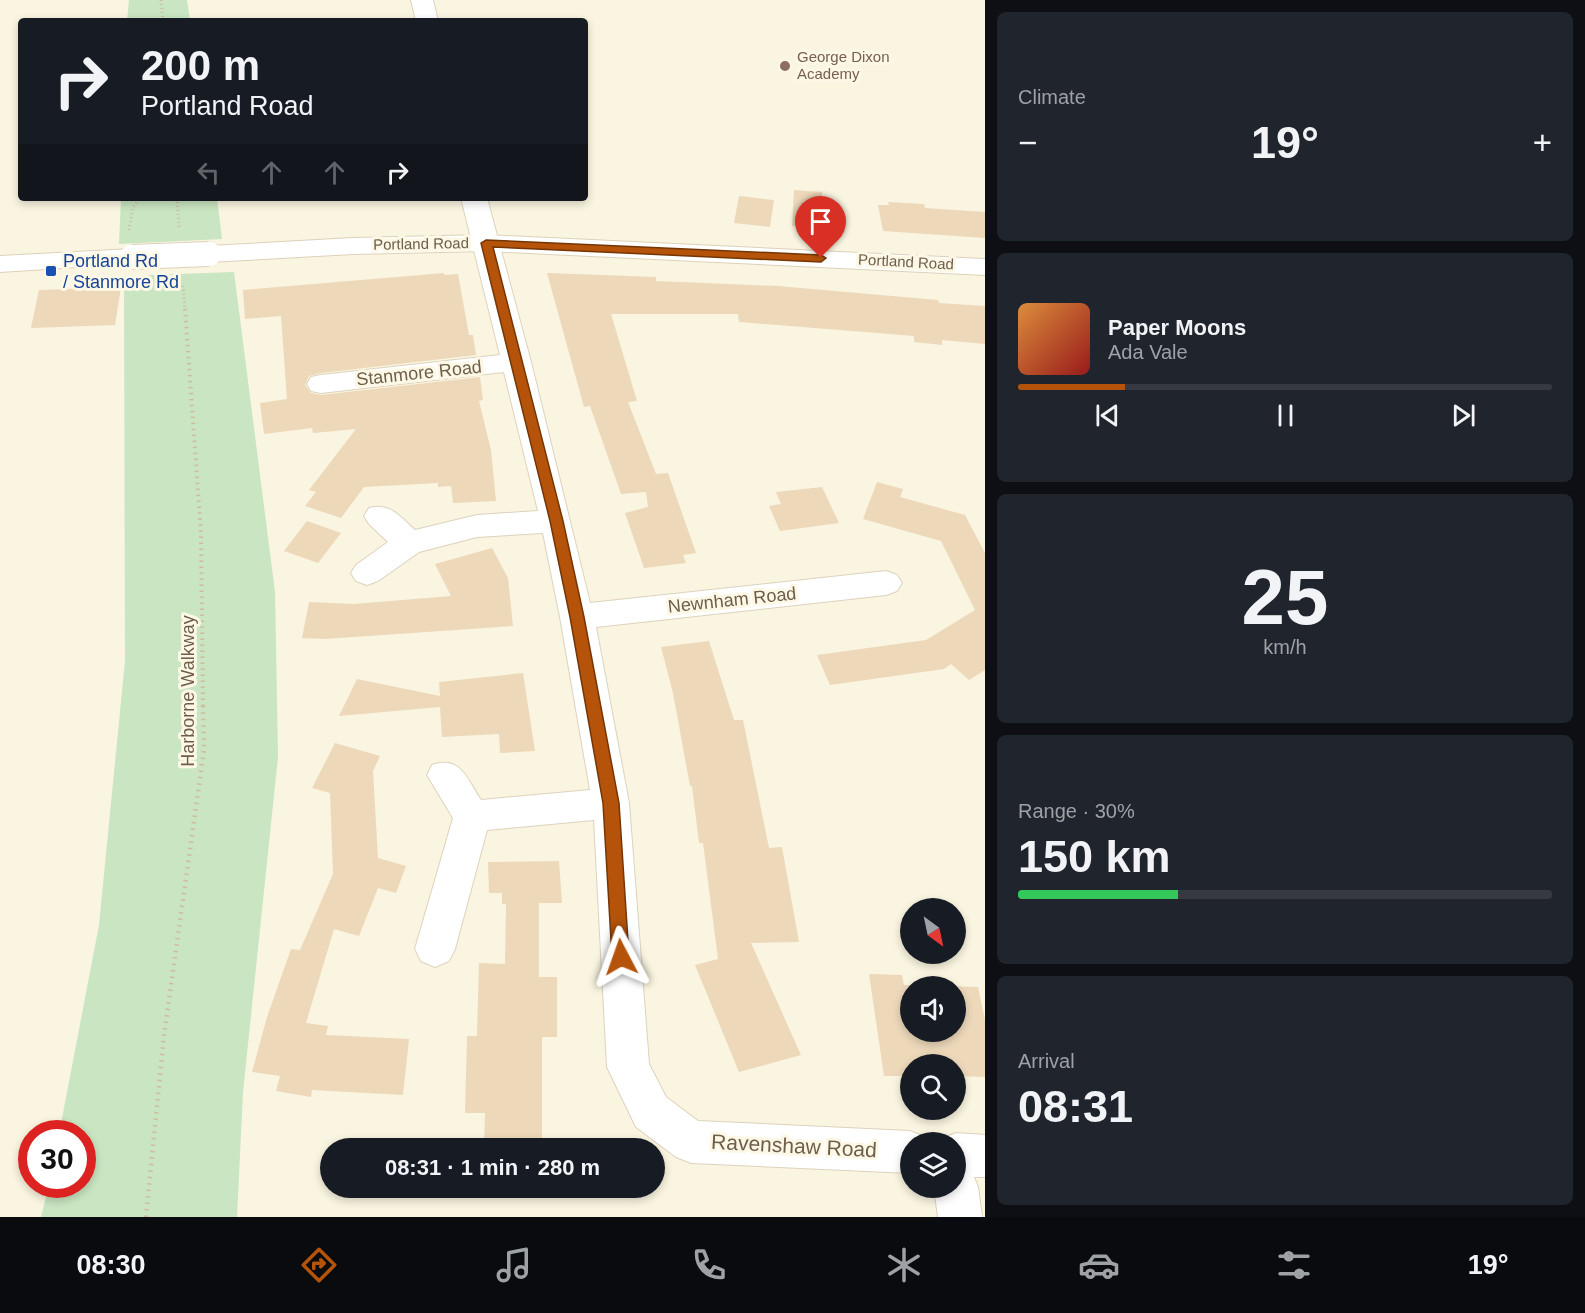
<!DOCTYPE html>
<html lang="en">
<head>
<meta charset="utf-8">
<style>
	:root { --surface:#171b24; --page:#20242c; --text:#f1f3f6; --muted:#9ea1a6; --line:#363941; --accent:#b45309 }
	body { margin:0; font-family:Arial,sans-serif; background:var(--page); color:var(--text); height:100vh; display:flex; flex-direction:column; font-size:22px; white-space:nowrap }
	* { box-sizing:border-box; margin:0 }
	p { font-size:20px; color:var(--muted) }
	.icon { flex:none; width:33px; height:33px; fill:none; stroke:currentColor; stroke-width:2; stroke-linecap:round; stroke-linejoin:round }
	.map { position:relative; flex:1; overflow:hidden }
	.drawer { display:flex; flex-direction:column; gap:12px; padding:12px; background:#0d0f14; width:600px }
	.drawer>* { flex:none }
	.top-card { position:absolute; left:18px; top:18px; width:570px; height:183px; border-radius:6px; box-shadow:0 3px 9px #0003; background:#171b24; color:var(--text); overflow:hidden }
	.needle { width:39px; rotate:147deg }
	.tools { position:absolute; left:900px; top:898px; display:grid; gap:12px }
	.tools a { display:grid; place-items:center; width:66px; height:66px; border-radius:50%; background:var(--surface); box-shadow:0 3px 9px #0003; font-size:30px }
	.speed { position:absolute; left:18px; top:1120px; display:flex; gap:12px; font-size:30px; font-weight:700; text-align:center }
	.speed>* { display:grid; place-content:center; width:78px; height:78px; border-radius:50%; background:var(--surface); box-shadow:0 3px 9px #0003; line-height:1 }
	.speed .limit { border:9px solid #d22; background:#fff; color:#111 }
	.pin { position:absolute; display:grid; place-items:center; width:51px; height:51px; color:#fff; margin:-62px -26px; border-radius:50% 50% 50% 0; rotate:-45deg; box-shadow:0 0 6px #0007 }
	.pin .icon { rotate:45deg }
	.me { position:absolute; width:66px; margin:-33px; rotate:356deg; stroke-linejoin:round; filter:drop-shadow(0 0 4px #0008) }
	.turn { display:flex; align-items:center; gap:21px; height:126px; padding:0 24px; font-size:27px }
	.turn .icon { width:78px; height:78px; stroke-width:2.5 }
	.turn b { display:block; font-size:42px; line-height:51px }
	.lanes { display:flex; align-items:center; height:57px; padding:0 24px; background:#0003; justify-content:center; gap:30px; direction:ltr }
	.lanes .off { opacity:.35 }
	.big { font-size:45px; font-weight:700; line-height:1.1 }
	.drawer .widget { flex:1; display:flex; flex-direction:column; justify-content:center; gap:9px; min-width:0; padding:0 21px; border-radius:9px; background:var(--page) }
	.drawer .dial { align-items:center; gap:0 }
	.dial b { font-size:78px; line-height:1 }
	.song { display:flex; align-items:center; gap:18px }
	.cover { width:72px; height:72px; border-radius:9px; background:linear-gradient(135deg,hsl(30 70% 55%),hsl(0 70% 35%)) }
	.played { height:6px; border-radius:3px; background:linear-gradient(90deg,var(--accent) 20%,var(--line) 20%) }
	.keys { display:flex; justify-content:space-around; direction:ltr }
	.heat { display:flex; justify-content:space-between; align-items:center; font-size:33px; direction:ltr }
	.charge { height:9px; border-radius:4px; background:linear-gradient(90deg,#34c759 30%,var(--line) 0) }
	.trip { position:absolute; left:320px; top:1138px; width:345px; height:60px; border-radius:30px; background:var(--surface); box-shadow:0 3px 9px #0003; font-weight:700; line-height:60px; text-align:center }
	.dock { display:flex; height:96px; justify-content:space-around; align-items:center; background:#090b0e; color:var(--muted) }
	.dock .icon { width:42px; height:42px }
	.dock .on { color:var(--accent) }
	.dock b { font-size:27px; color:var(--text) }
	main { display:flex; flex:1; min-height:0 }
	.map>svg:first-child { display:block }
	.green { fill:#c9e5c1 }
	.building { fill:#edd8ba; fill-rule:evenodd }
	.lines { fill:none; stroke-linecap:round; stroke-linejoin:round }
	.minor-casing { stroke:#ddd2bd; stroke-width:2 }
	.secondary-casing { stroke:#ded1b9; stroke-width:2 }
	.path-far2 { stroke:#d1bb9e; stroke-width:3; stroke-dasharray:1 3; stroke-linecap:butt }
	.path-far1 { stroke:#d1bb9e; stroke-width:4; stroke-dasharray:1.5 4.5; stroke-linecap:butt }
	.path { stroke:#d1bb9e; stroke-width:4.5; stroke-dasharray:1.5 5; stroke-linecap:butt }
	.minor { fill:#fff; fill-rule:evenodd }
	.secondary { fill:#fff; fill-rule:evenodd }
	.secondary-bridge-casing { stroke:#ded1b9; stroke-width:26; stroke-linecap:butt }
	.secondary-bridge { stroke:#fff; stroke-width:24 }
	.route { fill:#b45309; stroke:#753606; stroke-width:1.5 }
	.education-dot { fill:#8d6e63; stroke:#fdf8e6; stroke-width:2 }
	.transit-dot { fill:#1a4fb4; stroke:#fdf8e6; stroke-width:2 }
	.labels { text-anchor:middle; stroke-width:6; stroke-linejoin:round; paint-order:stroke }
	.far-education-label { font-size:15px; fill:#785e54; stroke:#fdf8e6; text-anchor:start }
	.far-street-label { font-size:15px; fill:#6e5e4a; stroke:#fdf8e6 }
	.transit-label { font-size:18px; fill:#164399; stroke:#fdf8e6; text-anchor:start }
	.street-label { font-size:18px; fill:#6e5e4a; stroke:#fdf8e6 }
	.near-street-label { font-size:21px; fill:#6e5e4a; stroke:#fdf8e6 }
</style>
</head>
<body>
<main>
<div class="map">
<svg width="985" height="1217" viewBox="0 0 985 1217">
	<rect width="100%" height="100%" fill="#faf5e0"/>
	<path class="green" d="M129,0h58l3,21h-63z
		M121,198h96l5,41 -103,5z
		M234,272l41,320 3,165 -35,335 -6,125h-196l8,-32h33v-51h-23l40,-209 26,-264 -1,-385z"/>
	<path class="building" d="M794,190l28,2v9l13,1v27l-43,-3z
		M739,196l35,4 -4,27 -36,-4z
		M888,202l36,2 1,4 60,4v26l-102,-7 -5,-26h11z
		M444,273v2l14,-1 11,61h4l3,20 -155,18 -12,3 -4,9 6,8 10,2 159,-18 3,23 -4,1 12,49 5,51 -43,2 -2,-17 -13,1v-4l-74,4 -23,31 -36,-12 11,-14 -7,-2 47,-61 -43,4 -1,-5 -48,6 -4,-31 27,-4 -6,-83 -36,3 -2,-29z
		M547,273l109,4v4l122,5 160,14 1,3 46,3v38l-43,-4v5l-28,-3v-6l-175,-14 -1,-8h-127l26,87 -9,1 28,72 12,-1 28,80 -13,2 3,8 -42,5 -19,-55 23,-6 -2,-15 -25,2 -31,-88 -6,1z
		M121,287l-6,38 -84,3 8,-38z
		M877,482l26,7 -3,8 65,18 20,38v117l-16,10 -18,-16 -7,5 -114,16 -13,-30 109,-15 49,-30 -34,-69 -78,-22z
		M822,487l17,36 -59,8 -11,-25 12,-2 -5,-12z
		M307,521l34,12 -23,30 -34,-12z
		M492,548l16,30 5,48 -188,13 -23,-1 7,-36 45,2 97,-8 -16,-32z
		M709,641l25,79h9l26,128 13,-1 17,95 -48,1 50,112 -62,17 -44,-107 23,-6 -15,-116h-4l-7,-57h-2l-17,-93 -12,-46z
		M523,673l12,78 -35,2 -1,-19 -57,3 -2,-30 -101,9 18,-37 83,17 -1,-14z
		M335,743l45,13 -7,15 5,87 28,8 -10,27 -18,-5 -19,48 -25,-7 -28,94 22,3 -2,9 83,4 -6,56 -91,-5 -1,7 -35,-6 4,-15 -28,-4 15,-55 24,-68 9,1 33,-76 -3,-81 -18,-5z
		M559,861l3,42h-23v74h18v60h-15v112h-58l1,-36h-20l2,-77h10l2,-73 26,1 1,-60h-4v-11h-13l-1,-31z
		M869,974l33,1 2,10 74,2 7,33v57l-29,-1v-11h-46v11h-26zM910,987h46v45h-46z
		M483,1188h58v5l-58,-2z"/>
	<g class="lines">
		<g class="minor-casing">
			<path id="minor" d="M411,0h22l5,21h-22z
				M461,198h26l44,164 59,241 296,-32 11,4 5,8 -5,8 -11,4 -290,32 33,176 20,261 17,33 32,24 212,10 15,6 3,6h-18v30l-219,-10 -15,-6 -40,-30 -29,-60 -13,-247 -107,10 -32,119 -6,12 -14,6 -14,-6 -6,-12 38,-131 -26,-43 5,-10c29,-10 35,14 49,35l109,-10 -30,-173 -17,-84 -66,4 -58,15 -41,29 -11,4 -11,-4 -5,-8 5,-8 32,-23 -19,-18 -5,-8 5,-8c21,-6 31,9 46,22l62,-15 61,-4 -34,-139 -183,21 -10,-2 -4,-7 4,-7 10,-2 179,-20z
				M956,1133l29,2v42h-11l4,10 4,30h-44l-4,-29h22v-45h-17l2,-4z"/>
		</g>
		<g class="secondary-casing">
			<path id="secondary" d="M486,235l499,24v16l-499,-24 -133,3 -144,8 -9,-2 -4,-6 4,-6 9,-2 144,-8z
				M132,249l9,2 4,6 -4,6 -141,9v-16z"/>
		</g>
		<path class="path-far2" d="M161,0l2,21
			M177,198l2,29
			M129,230l4,-23 8,-9
			M183,286l2,24"/>
		<path class="path-far1" d="M185,309l16,224 2,175"/>
		<path class="path" d="M146,1217l18,-182 40,-285 -1,-44"/>
		<use href="#minor" class="minor"/>
		<use href="#secondary" class="secondary"/>
		<g class="secondary-bridge-casing">
			<path id="secondary-bridge" d="M132,257l77,-3"/>
		</g>
		<use href="#secondary-bridge" class="secondary-bridge"/>
	</g>
	<path class="route" d="M486,240l335,15 5,3 -5,4 -328,-15 70,274 21,96 35,186 10,154 -2,5 -6,2 -6,-2 -3,-5 -9,-154 -33,-186 -20,-96 -69,-278z"/>
	<circle class="education-dot" cx="785" cy="66" r="6"/>
	<rect class="transit-dot" x="45" y="265" width="12" height="12" rx="3"/>
	<g class="labels">
		<g class="far-education-label">
			<text x="797" y="62">George Dixon<tspan x="797" dy="17">Academy</tspan></text>
		</g>
		<g class="far-street-label">
			<text transform="translate(421 244) rotate(-1)" y="5">Portland Road</text>
			<text transform="translate(906 262) rotate(3)" y="5">Portland Road</text>
		</g>
		<g class="transit-label">
			<text x="63" y="267">Portland Rd<tspan x="63" dy="21">/ Stanmore Rd</tspan></text>
		</g>
		<g class="street-label">
			<text transform="translate(419 373) rotate(-6)" y="6">Stanmore Road</text>
			<text transform="translate(732 600) rotate(-6)" y="6">Newnham Road</text>
			<text transform="translate(188 691) rotate(-90)" y="6">Harborne Walkway</text>
		</g>
		<g class="near-street-label">
			<text transform="translate(794 1146) rotate(3)" y="7">Ravenshaw Road</text>
		</g>
	</g>
</svg>
<div class="tools">
<a><svg class="needle" viewBox="-14 -14 28 28"><path d="M0-13l5 13h-10z" fill="#e53935"/><path d="M0 13l5-13h-10z" fill="#9ea1a6"/></svg></a>
<a><svg class="icon" aria-label="sound" viewBox="0 0 24 24"><path d="M4 9h4l5-4v14l-5-4H4zM17 9q2 3 0 6"/></svg></a>
<a><svg class="icon" aria-label="search" viewBox="0 0 24 24"><circle cx="10" cy="10" r="6"/><path d="M15 15l6 6"/></svg></a>
<a><svg class="icon" aria-label="layers" viewBox="0 0 24 24"><path d="M12 4l9 5-9 5-9-5zM3 14l9 5 9-5"/></svg></a>
</div>
<div class="speed"><div class="limit">30</div></div>
<div class="pin" style="left:821px;top:258px;background:#d93025"><svg class="icon" aria-label="arrive" viewBox="0 0 24 24"><path d="M6 21V4h12l-3 4 3 4H6"/></svg></div>
<svg class="me" style="left:621px;top:957px" viewBox="-20 -20 40 40"><path d="M0-17L14 15 0 8-14 15z" fill="#b45309" stroke="#fff" stroke-width="4"/></svg>
<div class="trip">08:31 · 1 min · 280 m</div>
<div class="top-card">
<div class="turn"><svg class="icon" aria-label="right" viewBox="0 0 24 24"><path d="M7 20v-9h11M14 6l5 5-5 5"/></svg><div><b>200 m</b>Portland Road</div></div>
<div class="lanes"><svg class="icon off" aria-label="left" viewBox="0 0 24 24"><path d="M17 20v-9H6M10 6l-5 5 5 5"/></svg><svg class="icon off" aria-label="ahead" viewBox="0 0 24 24"><path d="M12 20V5M6 11l6-6 6 6"/></svg><svg class="icon off" aria-label="ahead" viewBox="0 0 24 24"><path d="M12 20V5M6 11l6-6 6 6"/></svg><svg class="icon" aria-label="right" viewBox="0 0 24 24"><path d="M7 20v-9h11M14 6l5 5-5 5"/></svg></div>
</div>
</div>
<section class="drawer">
<div class="widget"><p>Climate</p>
<div class="heat"><a>−</a><b class="big">19°</b><a>+</a></div>
</div>
<div class="widget">
<div class="song"><i class="cover"></i><div><b>Paper Moons</b><p>Ada Vale</p></div></div>
<div class="played"></div>
<div class="keys"><svg class="icon" aria-label="previous" viewBox="0 0 24 24"><path d="M18 5L8 12l10 7zM5 5v14"/></svg><svg class="icon" aria-label="pause" viewBox="0 0 24 24"><path d="M8 5v14M16 5v14"/></svg><svg class="icon" aria-label="next" viewBox="0 0 24 24"><path d="M6 5l10 7-10 7zM19 5v14"/></svg></div>
</div>
<div class="widget dial"><b>25</b><p>km/h</p></div>
<div class="widget"><p>Range · 30%</p><b class="big">150 km</b><div class="charge"></div></div>
<div class="widget"><p>Arrival</p><b class="big">08:31</b></div>
</section>
</main>
<nav class="dock">
<b>08:30</b>
<svg class="icon on" aria-label="directions" viewBox="0 0 24 24"><path d="M12 3l9 9-9 9-9-9zM9 14v-3h6M13 9l2 2-2 2"/></svg>
<svg class="icon" aria-label="music" viewBox="0 0 24 24"><path d="M9 18V5l10-2v13"/><circle cx="6" cy="18" r="3"/><circle cx="16" cy="16" r="3"/></svg>
<svg class="icon" aria-label="phone" viewBox="0 0 24 24"><path d="M5 4h4l2 5-3 2q2 4 5 5l2-3 5 2v4C11 20 4 13 5 4z"/></svg>
<svg class="icon" aria-label="climate" viewBox="0 0 24 24"><path d="M12 3v18M4 7l16 10M4 17L20 7"/></svg>
<svg class="icon" aria-label="car" viewBox="0 0 24 24"><path d="M5 17H2v-5l4-1 3-4h7l3 4 3 1v5h-3M9 17h6M6 11h13"/><circle cx="7" cy="17" r="2"/><circle cx="17" cy="17" r="2"/></svg>
<svg class="icon" aria-label="filters" viewBox="0 0 24 24"><path d="M4 7h16M4 17h16"/><circle cx="9" cy="7" r="2"/><circle cx="15" cy="17" r="2"/></svg>
<b>19°</b>
</nav>
</body>
</html>
